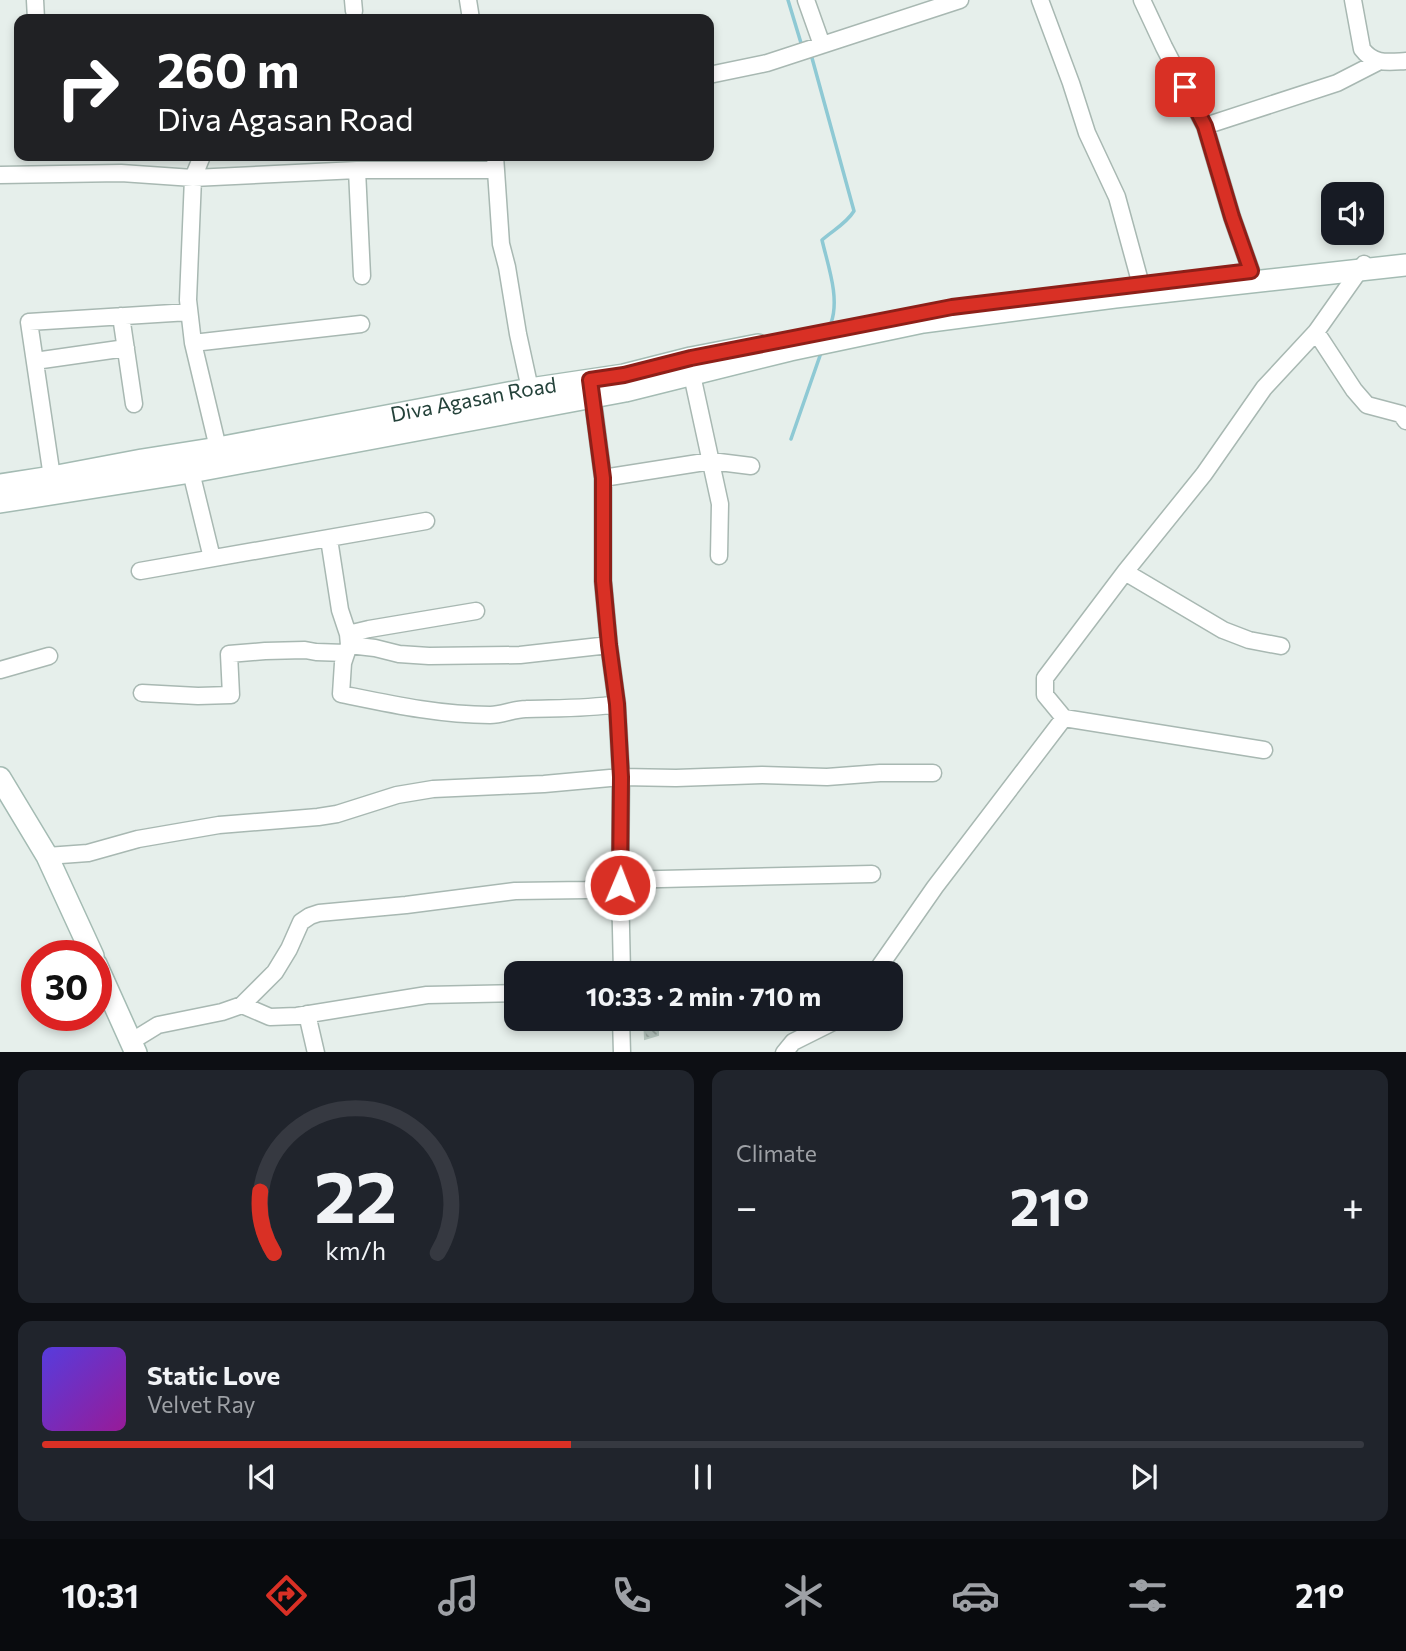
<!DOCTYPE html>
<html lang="en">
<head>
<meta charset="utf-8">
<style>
	:root { --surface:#171b24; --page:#20242c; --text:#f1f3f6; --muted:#9ea1a6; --line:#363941; --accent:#d93025 }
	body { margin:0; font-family:Commissioner,sans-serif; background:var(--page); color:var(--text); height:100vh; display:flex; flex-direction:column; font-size:26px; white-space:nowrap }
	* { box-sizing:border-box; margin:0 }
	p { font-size:23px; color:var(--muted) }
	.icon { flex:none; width:38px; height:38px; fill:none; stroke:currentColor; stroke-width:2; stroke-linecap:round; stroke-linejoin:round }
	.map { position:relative; height:1052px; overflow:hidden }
	.side { display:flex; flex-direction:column; gap:18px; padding:18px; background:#0d0f14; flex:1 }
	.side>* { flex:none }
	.hud { position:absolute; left:14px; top:14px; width:700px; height:147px; border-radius:14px; box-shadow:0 4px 10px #0003; background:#202124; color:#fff; overflow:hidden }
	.fabs { position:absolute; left:1321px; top:182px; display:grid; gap:14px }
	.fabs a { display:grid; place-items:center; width:63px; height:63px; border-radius:14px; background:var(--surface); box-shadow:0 4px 10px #0003; font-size:35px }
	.speed { position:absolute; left:21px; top:940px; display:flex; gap:14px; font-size:35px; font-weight:700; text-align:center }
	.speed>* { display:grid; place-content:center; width:91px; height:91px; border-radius:50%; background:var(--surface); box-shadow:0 4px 10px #0003; line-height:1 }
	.speed .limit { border:10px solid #d22; background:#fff; color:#111 }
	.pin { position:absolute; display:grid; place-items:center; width:60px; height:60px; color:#fff; margin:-30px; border-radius:14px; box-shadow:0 4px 10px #0006 }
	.me { position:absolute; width:77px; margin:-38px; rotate:1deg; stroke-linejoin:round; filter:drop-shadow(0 0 5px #0008) }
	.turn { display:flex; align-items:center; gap:24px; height:147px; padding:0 28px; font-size:32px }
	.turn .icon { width:91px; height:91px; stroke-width:2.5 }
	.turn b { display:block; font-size:49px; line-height:60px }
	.big { font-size:52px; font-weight:700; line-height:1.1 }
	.side .tile { flex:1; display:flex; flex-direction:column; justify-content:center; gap:10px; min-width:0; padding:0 24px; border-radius:14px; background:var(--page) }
	.side .dial { align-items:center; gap:0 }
	.dial svg { height:182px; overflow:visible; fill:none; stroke:var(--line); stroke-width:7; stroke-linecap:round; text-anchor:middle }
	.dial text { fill:var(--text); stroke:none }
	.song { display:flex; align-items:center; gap:21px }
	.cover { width:84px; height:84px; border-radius:10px; background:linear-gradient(135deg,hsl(250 70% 55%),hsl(300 70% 35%)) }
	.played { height:7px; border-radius:4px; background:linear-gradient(90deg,var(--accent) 40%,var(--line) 40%) }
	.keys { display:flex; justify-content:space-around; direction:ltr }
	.heat { display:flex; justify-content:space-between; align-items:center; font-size:38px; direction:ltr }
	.side .tiles { flex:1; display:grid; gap:18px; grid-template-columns:1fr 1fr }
	.tile:last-child { grid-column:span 2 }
	.trip { position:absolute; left:504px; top:961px; width:399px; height:70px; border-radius:14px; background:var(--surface); box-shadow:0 4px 10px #0003; font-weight:700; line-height:70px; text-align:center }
	.tabs { display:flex; height:112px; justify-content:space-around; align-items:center; background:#090b0e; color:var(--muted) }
	.tabs .icon { width:49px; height:49px }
	.tabs .current { color:var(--accent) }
	.tabs b { font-size:32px; color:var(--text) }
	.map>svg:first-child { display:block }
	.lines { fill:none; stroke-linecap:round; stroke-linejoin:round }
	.stream { stroke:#8ec9d4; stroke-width:3.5 }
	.building { fill:url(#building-back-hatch); stroke:#b8c9c2; stroke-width:2 }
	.street-casing { stroke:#a8b8b2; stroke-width:19 }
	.secondary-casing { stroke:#a4bbb3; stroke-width:24 }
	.street { stroke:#fff; stroke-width:16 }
	.secondary { stroke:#fff; stroke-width:21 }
	.route-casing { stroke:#8d1f18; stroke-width:18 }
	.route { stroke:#d93025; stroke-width:12 }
	.labels { text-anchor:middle; stroke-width:7; stroke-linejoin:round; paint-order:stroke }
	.street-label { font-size:21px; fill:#24423a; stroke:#f7fbf9 }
</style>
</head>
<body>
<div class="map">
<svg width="1406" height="1053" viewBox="0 0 1406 1053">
	<defs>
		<pattern id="building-back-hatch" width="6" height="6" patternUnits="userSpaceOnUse" patternTransform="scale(1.75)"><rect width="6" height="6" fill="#bbcac4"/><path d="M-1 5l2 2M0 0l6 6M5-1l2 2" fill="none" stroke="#98a6a0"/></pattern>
	</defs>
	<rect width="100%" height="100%" fill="#e6efeb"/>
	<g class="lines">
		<path class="stream" d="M788,0l13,43
			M812,58l42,153c-8,13 -21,19 -32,29 6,26 18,58 9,83
			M791,439l31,-89"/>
	</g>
	<path class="building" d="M644,1018h14v17l-13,4z"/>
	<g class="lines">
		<g class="street-casing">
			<path id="street" d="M35,0l1,19
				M353,0l1,11
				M468,0l3,19
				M806,0l16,45
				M1040,0l31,83 16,50 30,64 24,88
				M1142,0l22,47 41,79 27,91 19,54
				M1353,0l9,49c12,16 26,13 44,12
				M709,75l58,-12 193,-63
				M1205,126l132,-43 41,-21
				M202,156l-9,22 -5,122 5,43 25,105
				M495,156l6,88 6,23 11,67 12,55
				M357,170l5,106
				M0,175l121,-2 72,5 164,-8h138
				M121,316l13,88
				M1316,332l38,58 13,15 34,9 5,7
				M193,343l168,-19
				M35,361l91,-13
				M691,364l1,11 28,129 -1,52
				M591,386l12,92v103l6,64 8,59 4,73 -1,108 2,88
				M191,472l21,86
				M52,477l-23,-155 160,-10
				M603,478l108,-17 40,5
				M329,539l11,71 8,24 1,11 -6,18 -2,31c49,10 98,21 149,21 12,0 24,-6 36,-6 31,-1 61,0 91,-5
				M140,571l286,-50
				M1125,572l98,58 26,10 32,6
				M348,634l21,-5 107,-18
				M349,645l26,3 24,6 30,2 91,-1 89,-10
				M0,670l49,-14
				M142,693l56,3 33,-1 -2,-41 36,-3 40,-1 11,2 30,1
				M1064,718l200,32
				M47,856l41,-3 50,-14 81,-14 99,-8 19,-3 60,-19 36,-6 111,-5 77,-7 55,1 86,-3 65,2 53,-4h53
				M620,880l252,-6
				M875,973l60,-86 129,-169 -19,-23v-17l80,-106 79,-98 60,-86 52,-56 48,-68
				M242,1005l33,-33 14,-23 12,-27 9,-6 9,-3 87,-8 109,-14 71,-1 34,-5
				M307,1014l9,39
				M621,1018l1,35
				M132,1041l26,-16 64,-13 20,-7 28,12 27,-1 130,-21 89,-2
				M784,1053l9,-11 48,-24"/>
		</g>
		<g class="secondary-casing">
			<g id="secondary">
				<path id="s1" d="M0,485l52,-8 90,-17 76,-12 312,-59 94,-14 67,-17 67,-13"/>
				<path d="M0,502l191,-30 434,-81 165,-41 133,-28 192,-25 291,-32"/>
				<path d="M0,778l47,78 46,100"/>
				<path d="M96,964l40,89"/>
			</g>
		</g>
		<use href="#street" class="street"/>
		<use href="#secondary" class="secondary"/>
	</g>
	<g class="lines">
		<g class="route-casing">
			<path id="route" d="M620,885l1,-108 -4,-73 -8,-59 -6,-64v-103l-13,-98 34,-5 67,-17 261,-51 299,-36 -19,-54 -27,-91 -20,-39"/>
		</g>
		<use href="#route" class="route"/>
	</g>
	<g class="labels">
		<g class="street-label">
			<text dy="7" stroke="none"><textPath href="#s1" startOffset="481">Diva Agasan Road</textPath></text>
		</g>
	</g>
</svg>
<div class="fabs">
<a><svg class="icon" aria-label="sound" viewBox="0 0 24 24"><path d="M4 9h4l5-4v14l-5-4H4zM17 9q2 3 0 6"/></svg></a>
</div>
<div class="speed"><div class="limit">30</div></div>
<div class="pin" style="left:1185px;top:87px;background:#d93025"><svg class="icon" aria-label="arrive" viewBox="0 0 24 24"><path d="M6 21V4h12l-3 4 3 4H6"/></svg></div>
<svg class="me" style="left:620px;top:885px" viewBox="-20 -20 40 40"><circle r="17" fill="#d93025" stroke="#fff" stroke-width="3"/><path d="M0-11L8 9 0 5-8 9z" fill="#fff"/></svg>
<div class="trip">10:33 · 2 min · 710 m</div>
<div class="hud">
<div class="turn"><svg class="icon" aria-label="right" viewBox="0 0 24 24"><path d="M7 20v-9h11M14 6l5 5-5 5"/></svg><div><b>260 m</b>Diva Agasan Road</div></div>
</div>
</div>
<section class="side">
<div class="tiles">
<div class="tile dial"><svg viewBox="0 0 100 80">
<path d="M14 69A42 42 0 1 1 86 69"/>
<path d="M14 69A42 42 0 0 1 8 42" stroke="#d93025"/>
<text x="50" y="56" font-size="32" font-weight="700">22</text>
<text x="50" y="72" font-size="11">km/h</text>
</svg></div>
<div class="tile"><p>Climate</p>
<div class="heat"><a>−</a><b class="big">21°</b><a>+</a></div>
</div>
<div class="tile">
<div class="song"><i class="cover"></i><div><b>Static Love</b><p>Velvet Ray</p></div></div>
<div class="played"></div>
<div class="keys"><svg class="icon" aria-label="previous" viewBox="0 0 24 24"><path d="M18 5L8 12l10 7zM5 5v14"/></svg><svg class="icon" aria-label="pause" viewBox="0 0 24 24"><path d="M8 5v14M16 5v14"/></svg><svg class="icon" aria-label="next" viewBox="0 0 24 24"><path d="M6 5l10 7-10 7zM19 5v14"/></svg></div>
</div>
</div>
</section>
<nav class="tabs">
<b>10:31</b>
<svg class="icon current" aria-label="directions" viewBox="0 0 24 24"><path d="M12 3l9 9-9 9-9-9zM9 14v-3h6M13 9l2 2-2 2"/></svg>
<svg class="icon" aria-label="music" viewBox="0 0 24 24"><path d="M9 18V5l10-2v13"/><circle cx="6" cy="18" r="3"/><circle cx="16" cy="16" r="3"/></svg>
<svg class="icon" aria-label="phone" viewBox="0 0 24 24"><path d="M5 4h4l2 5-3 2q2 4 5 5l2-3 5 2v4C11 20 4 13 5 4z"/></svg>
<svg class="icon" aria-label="climate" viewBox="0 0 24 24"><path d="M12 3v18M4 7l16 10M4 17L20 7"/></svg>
<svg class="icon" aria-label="car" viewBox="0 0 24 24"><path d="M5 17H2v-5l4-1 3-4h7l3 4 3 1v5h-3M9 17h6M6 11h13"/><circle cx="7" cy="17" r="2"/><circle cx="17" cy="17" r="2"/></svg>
<svg class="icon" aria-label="filters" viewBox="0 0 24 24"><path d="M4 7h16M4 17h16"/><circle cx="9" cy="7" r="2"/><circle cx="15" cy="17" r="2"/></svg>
<b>21°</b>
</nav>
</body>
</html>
